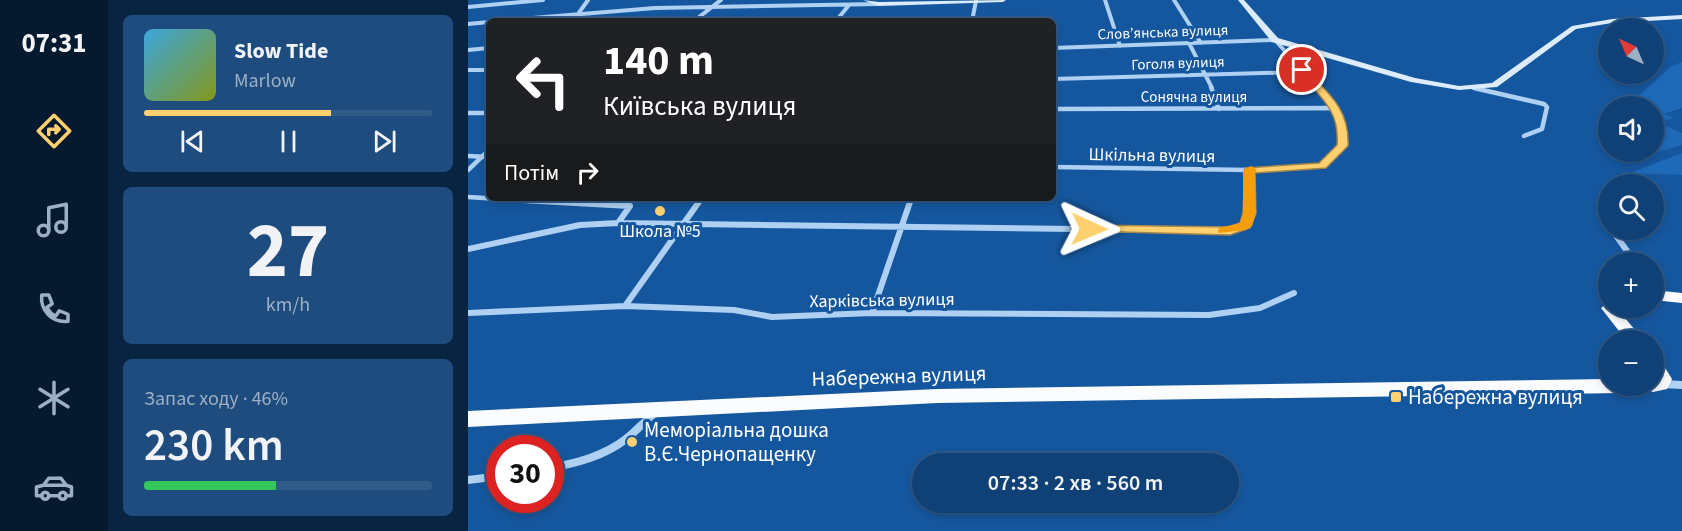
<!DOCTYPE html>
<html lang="uk">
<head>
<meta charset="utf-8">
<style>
	:root { --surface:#104176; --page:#1e4c7e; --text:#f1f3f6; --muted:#9cafc5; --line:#305a88; --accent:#ffd070 }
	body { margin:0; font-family:"Source Sans 3",sans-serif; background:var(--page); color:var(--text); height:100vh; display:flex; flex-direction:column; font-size:22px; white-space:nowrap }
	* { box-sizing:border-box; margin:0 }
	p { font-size:20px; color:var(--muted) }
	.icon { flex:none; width:33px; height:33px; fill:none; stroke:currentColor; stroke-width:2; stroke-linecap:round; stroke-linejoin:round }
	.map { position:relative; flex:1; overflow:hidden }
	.details { display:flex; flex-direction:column; gap:15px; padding:15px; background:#092441; width:360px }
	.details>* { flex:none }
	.top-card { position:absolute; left:18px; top:18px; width:570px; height:183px; border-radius:9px; box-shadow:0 3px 9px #0003,0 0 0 2px var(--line); background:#202124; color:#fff; overflow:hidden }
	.needle { width:39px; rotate:316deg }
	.buttons { position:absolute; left:1130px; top:18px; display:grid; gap:12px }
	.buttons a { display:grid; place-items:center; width:66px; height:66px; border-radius:50%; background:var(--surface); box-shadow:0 3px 9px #0003,0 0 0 2px var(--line); font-size:30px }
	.speed { position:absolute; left:18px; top:435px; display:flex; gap:12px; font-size:30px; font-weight:700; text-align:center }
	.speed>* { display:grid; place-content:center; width:78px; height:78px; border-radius:50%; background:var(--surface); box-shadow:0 3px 9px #0003,0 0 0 2px var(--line); line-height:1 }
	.speed .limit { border:9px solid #d22; background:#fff; color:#111 }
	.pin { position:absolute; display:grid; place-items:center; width:51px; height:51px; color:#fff; margin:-26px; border:3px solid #fff; border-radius:50%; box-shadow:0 2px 6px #0007 }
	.me { position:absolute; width:66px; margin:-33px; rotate:91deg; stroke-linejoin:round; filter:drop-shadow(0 0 4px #0008) }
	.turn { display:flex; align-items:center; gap:21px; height:126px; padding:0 18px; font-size:27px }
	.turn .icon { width:78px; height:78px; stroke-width:2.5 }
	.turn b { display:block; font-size:42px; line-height:51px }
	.then { display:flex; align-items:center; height:57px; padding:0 18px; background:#0003; gap:12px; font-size:22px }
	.big { font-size:45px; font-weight:600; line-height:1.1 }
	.details .tile { flex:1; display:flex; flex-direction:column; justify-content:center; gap:9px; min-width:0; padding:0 21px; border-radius:9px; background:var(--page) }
	.details .dial { align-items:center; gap:0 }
	.dial b { font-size:78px; line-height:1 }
	.song { display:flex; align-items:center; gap:18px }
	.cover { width:72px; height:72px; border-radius:9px; background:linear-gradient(135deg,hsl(200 70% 55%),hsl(70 70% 35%)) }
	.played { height:6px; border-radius:3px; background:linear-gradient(90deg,var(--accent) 65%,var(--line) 65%) }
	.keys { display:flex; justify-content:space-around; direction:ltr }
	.charge { height:9px; border-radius:4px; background:linear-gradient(90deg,#34c759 46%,var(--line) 0) }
	.trip { position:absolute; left:444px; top:453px; width:327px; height:60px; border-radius:30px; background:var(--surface); box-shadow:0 3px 9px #0003,0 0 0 2px var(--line); font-weight:600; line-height:60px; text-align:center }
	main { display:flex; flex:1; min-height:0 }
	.tab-bar { display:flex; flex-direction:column; width:108px; justify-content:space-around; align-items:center; background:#061a2f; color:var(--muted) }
	.tab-bar .icon { width:42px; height:42px }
	.tab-bar .on { color:var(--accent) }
	.tab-bar b { font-size:27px; color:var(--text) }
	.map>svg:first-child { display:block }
	.green { fill:#1e69b8 }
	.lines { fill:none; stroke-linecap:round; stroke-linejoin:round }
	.street-far3 { stroke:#aed0f3; stroke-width:4 }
	.street-far2 { stroke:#aed0f3; stroke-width:4.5 }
	.street-far1 { stroke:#aed0f3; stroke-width:6 }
	.street { stroke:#aed0f3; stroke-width:8 }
	.secondary { fill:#ddecfd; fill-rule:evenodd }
	.primary { fill:#fafcff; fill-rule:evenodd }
	.route { fill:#ffd070; stroke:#a68749; stroke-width:1.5 }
	.slow { fill:#f59e0b }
	.poi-dot { fill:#ffd070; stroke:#15579e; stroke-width:2 }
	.labels { text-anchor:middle; stroke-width:6; stroke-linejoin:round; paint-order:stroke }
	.far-street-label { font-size:15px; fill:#fff; stroke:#15579e }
	.street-label { font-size:18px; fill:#fff; stroke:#15579e }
	.poi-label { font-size:18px; fill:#fff; stroke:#15579e }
	.near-street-label { font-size:21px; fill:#fff; stroke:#15579e }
	.near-poi-label { font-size:21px; fill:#fff; stroke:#15579e; text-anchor:start }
</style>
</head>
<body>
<main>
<nav class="tab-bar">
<b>07:31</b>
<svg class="icon on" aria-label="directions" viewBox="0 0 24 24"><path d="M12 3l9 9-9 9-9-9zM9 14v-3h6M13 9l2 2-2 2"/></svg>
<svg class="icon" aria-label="music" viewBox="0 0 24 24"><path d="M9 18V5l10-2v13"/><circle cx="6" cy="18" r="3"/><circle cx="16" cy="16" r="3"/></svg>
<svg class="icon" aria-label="phone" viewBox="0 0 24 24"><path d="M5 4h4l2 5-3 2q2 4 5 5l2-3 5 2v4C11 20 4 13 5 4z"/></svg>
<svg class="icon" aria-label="climate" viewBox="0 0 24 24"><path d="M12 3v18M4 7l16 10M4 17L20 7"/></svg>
<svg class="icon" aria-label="car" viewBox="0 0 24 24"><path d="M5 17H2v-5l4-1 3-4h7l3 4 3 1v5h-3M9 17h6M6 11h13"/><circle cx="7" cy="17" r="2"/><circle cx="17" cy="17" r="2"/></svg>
</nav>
<section class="details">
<div class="tile">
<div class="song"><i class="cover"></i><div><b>Slow Tide</b><p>Marlow</p></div></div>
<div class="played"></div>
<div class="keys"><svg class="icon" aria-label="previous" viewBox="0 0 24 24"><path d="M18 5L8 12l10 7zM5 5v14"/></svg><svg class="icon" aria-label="pause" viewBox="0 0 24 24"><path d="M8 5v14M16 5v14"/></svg><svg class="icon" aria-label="next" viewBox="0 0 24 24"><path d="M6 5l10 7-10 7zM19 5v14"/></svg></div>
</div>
<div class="tile dial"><b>27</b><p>km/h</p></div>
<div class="tile"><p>Запас ходу · 46%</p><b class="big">230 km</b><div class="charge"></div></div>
</section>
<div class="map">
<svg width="1214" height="531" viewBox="0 0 1214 531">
	<rect width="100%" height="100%" fill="#15579e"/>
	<path class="green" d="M1214,62v46l-18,6 10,4 -17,4 25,11v12l-27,8 -5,-1h3v-46h-25l42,-39z
		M1214,153v22l-52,-2z"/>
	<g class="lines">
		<path class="street-far3" d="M637,0l15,46
			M706,0l27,43
			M0,7l75,-7
			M570,18v3
			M28,21l159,-13 224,-4
			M105,21l15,-21
			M226,21l27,-21
			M368,21l13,-16
			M504,21l4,-20
			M0,24l21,-2
			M721,43l23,45
			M585,48l222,-8 43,48
			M0,50l21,-2
			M0,70h21
			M585,79l250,-7"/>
		<path class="street-far2" d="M743,87l8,22
			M1006,88l70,16 3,3 -5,22 -18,7
			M585,109l283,-1
			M0,113h21
			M0,156l21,1
			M585,167l196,3 73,-4 21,-21c2,-28 -9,-39 -27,-58
			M0,170l21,-20
			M781,170l1,31
			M0,197l64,4
			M232,201l2,-3
			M442,201l1,-3"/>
		<path class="street-far1" d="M37,199l125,7 -12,17 612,8 15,-5 5,-14v-13
			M1140,207l-8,6 8,11
			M1144,230l23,32
			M0,249l112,-24 38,-2
			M157,306l76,-107
			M0,313l157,-7 109,4 38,7 100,-4 337,2 51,-7 34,-15
			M404,313l39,-114"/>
		<path class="street" d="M1194,384l20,1
			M82,468c27,-5 54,-12 76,-29 10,-8 19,-18 29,-26
			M0,480l32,-4"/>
		<path class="secondary" d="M395,0l16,2 127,-2 -3,2 -124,4z
			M770,0h6l34,38 137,40 44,8 33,-3 80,-57 40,-7 70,-4v4l-70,4 -36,6 -79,58 -38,3 -48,-8 -139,-40z"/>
		<path class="primary" d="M1185,290l29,3v10l-29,-3z
			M1140,303v5h9l26,32h-17l-25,-32z
			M1185,357l6,1 13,21 -5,10 -14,3 -6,-2 -3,-4h9z
			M1140,379v7h22l-3,5 -6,2 -684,10 -469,24v-16l469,-22z"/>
	</g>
	<path class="route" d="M831,69h6c23,24 45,40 43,77l-22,22 -71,5 1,40 -6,15 -20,7 -145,-4 -2,-2 6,-4 140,2 11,-4 3,-10 2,-45 74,-5 18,-18c3,-35 -17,-48 -38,-73z"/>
	<path class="slow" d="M783,166l6,4 -2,3 1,40 -4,13 -7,4 -26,3 -1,-2 1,-3 21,-5 3,-10v-43z"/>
	<g class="poi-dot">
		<circle cx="192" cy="211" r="6"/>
		<rect x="922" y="391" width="12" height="12" rx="3"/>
		<circle cx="164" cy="442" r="6"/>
	</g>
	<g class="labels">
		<g class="far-street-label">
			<text transform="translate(695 32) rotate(-2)" y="5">Слов’янська вулиця</text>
			<text transform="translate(710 63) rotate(-2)" y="5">Гоголя вулиця</text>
			<text x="726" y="102">Сонячна вулиця</text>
		</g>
		<g class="street-label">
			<text transform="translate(684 155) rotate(1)" y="6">Шкільна вулиця</text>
			<text transform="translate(414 300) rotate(-1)" y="6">Харківська вулиця</text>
		</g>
		<g class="poi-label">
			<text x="192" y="237">Школа №5</text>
		</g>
		<g class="near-street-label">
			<text transform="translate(431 376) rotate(-2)" y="7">Набережна вулиця</text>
		</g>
		<g class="near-poi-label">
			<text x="940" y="404">Набережна вулиця</text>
			<text x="176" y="437">Меморіальна дошка<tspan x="176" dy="24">В.Є.Чернопащенку</tspan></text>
		</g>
	</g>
</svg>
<div class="buttons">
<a><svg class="needle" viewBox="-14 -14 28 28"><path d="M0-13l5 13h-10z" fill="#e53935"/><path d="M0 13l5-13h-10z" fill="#9cafc5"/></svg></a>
<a><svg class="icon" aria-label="sound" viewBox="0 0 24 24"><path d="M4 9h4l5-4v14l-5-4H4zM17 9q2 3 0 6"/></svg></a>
<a><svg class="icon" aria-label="search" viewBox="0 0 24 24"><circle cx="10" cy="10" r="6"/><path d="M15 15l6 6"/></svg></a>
<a>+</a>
<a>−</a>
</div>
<div class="speed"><div class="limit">30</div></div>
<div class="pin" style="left:834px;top:70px;background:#d93025"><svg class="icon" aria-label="arrive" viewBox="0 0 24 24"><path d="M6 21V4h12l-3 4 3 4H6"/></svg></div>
<svg class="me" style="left:621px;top:229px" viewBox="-20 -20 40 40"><path d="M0-17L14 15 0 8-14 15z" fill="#ffd070" stroke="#fff" stroke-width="4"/></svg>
<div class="trip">07:33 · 2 хв · 560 m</div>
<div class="top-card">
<div class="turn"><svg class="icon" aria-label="left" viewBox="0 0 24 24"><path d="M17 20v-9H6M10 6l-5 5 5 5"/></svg><div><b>140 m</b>Київська вулиця</div></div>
<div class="then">Потім<svg class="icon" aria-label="right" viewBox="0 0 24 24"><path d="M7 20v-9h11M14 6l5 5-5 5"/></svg></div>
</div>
</div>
</main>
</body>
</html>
